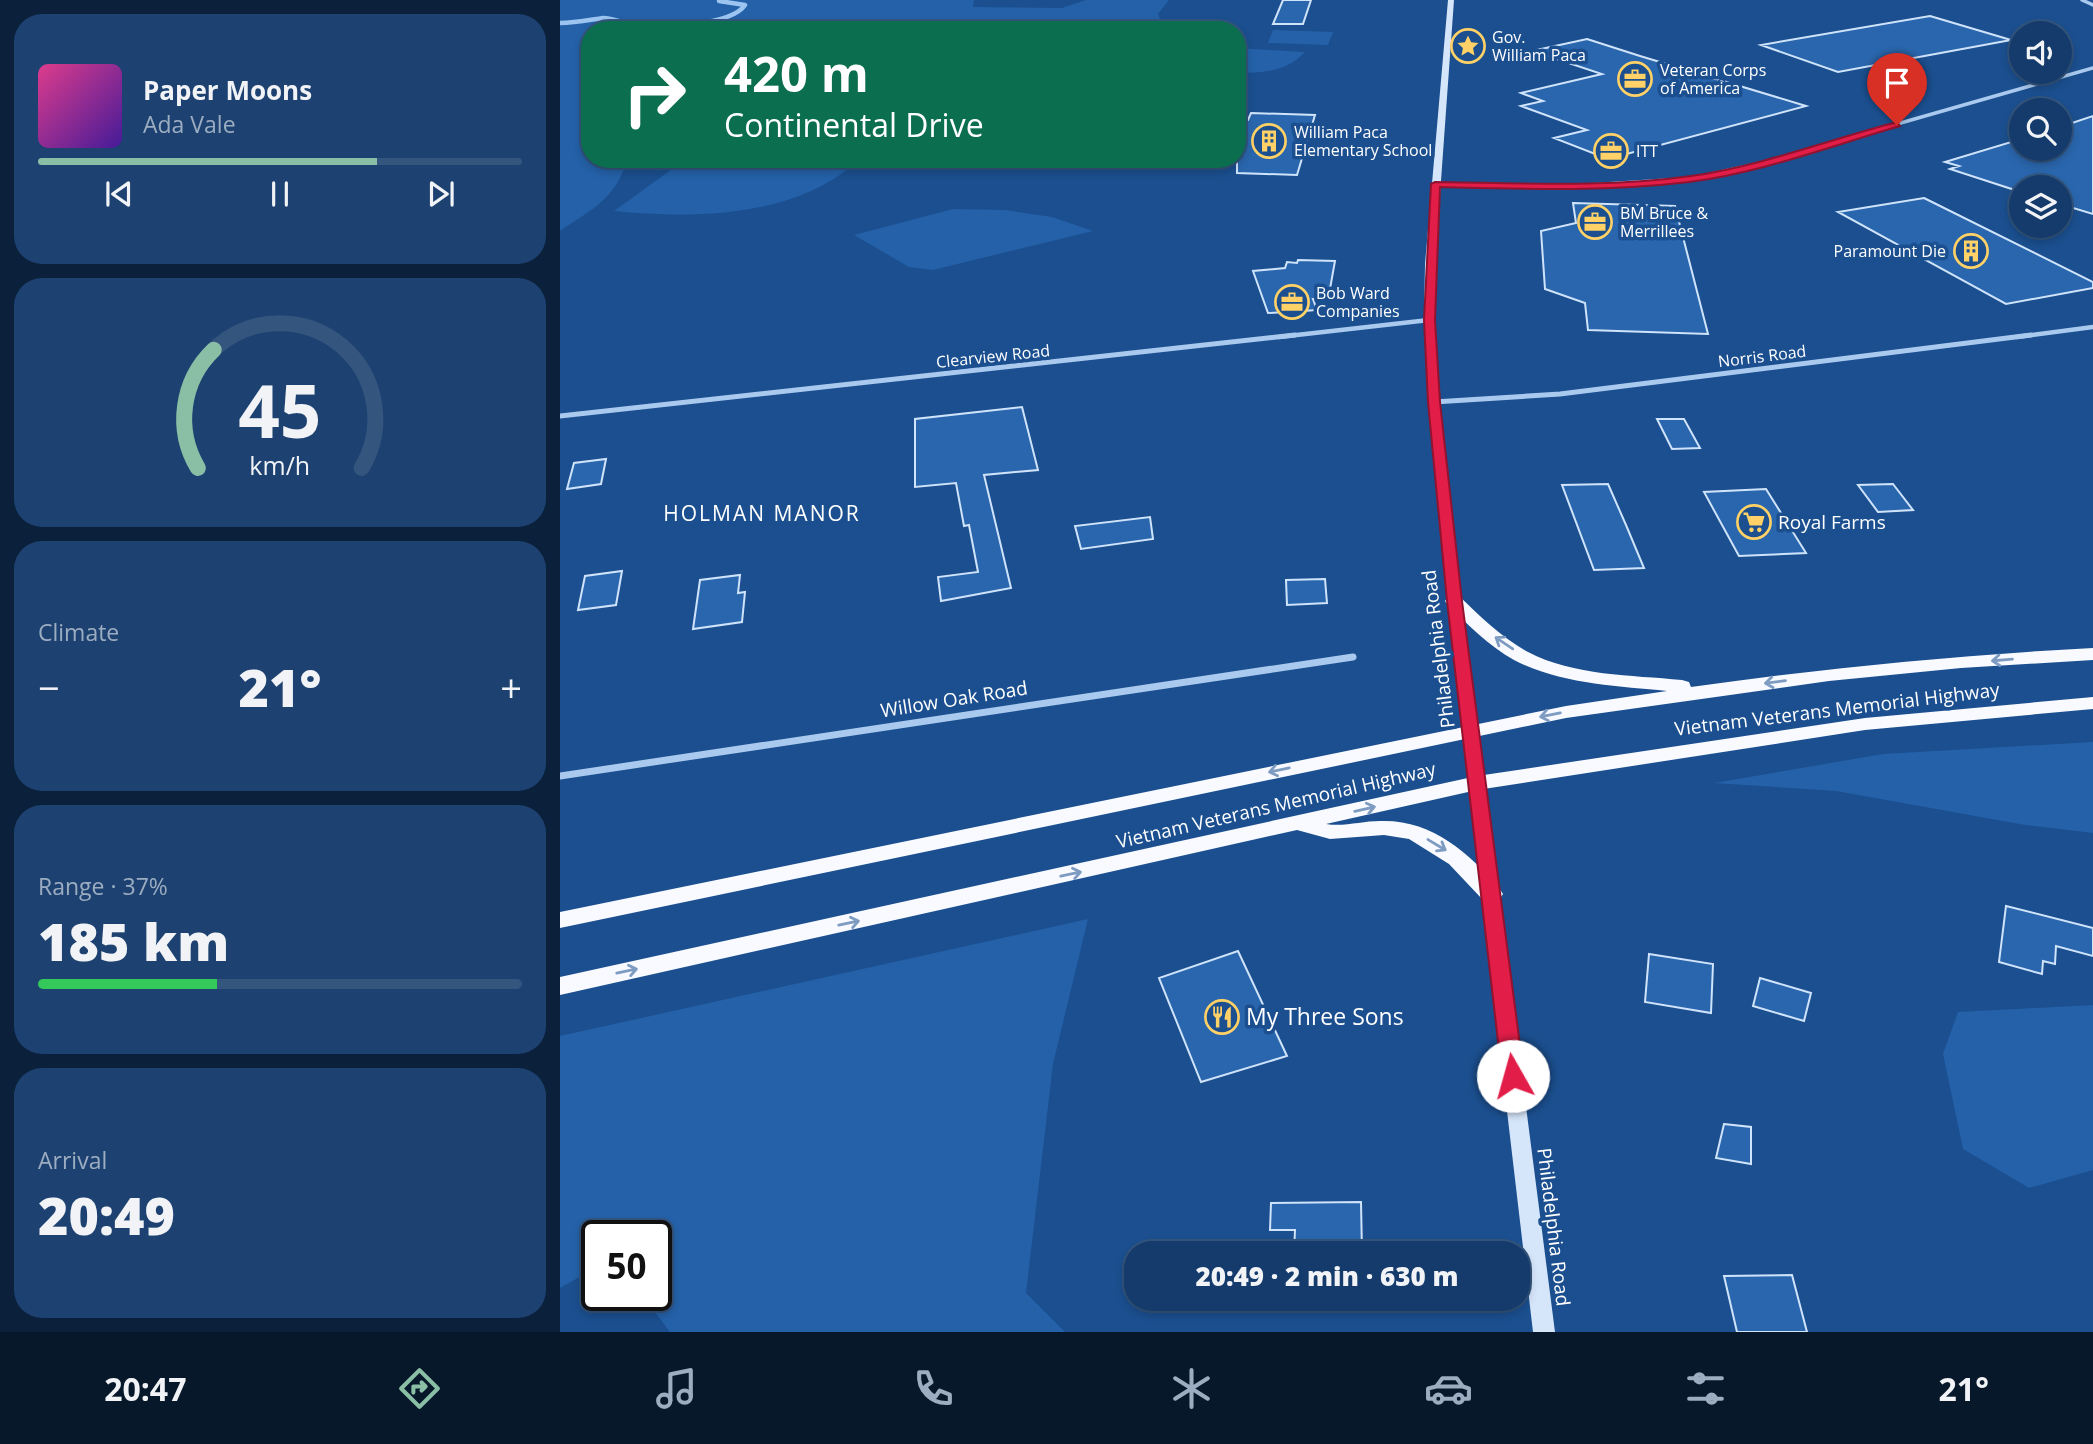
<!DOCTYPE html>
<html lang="en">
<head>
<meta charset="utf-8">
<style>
	:root { --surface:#143b6b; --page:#1d4271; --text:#f1f3f6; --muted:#9dadc1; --line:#33557e; --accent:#8abfa5 }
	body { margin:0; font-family:"Open Sans",sans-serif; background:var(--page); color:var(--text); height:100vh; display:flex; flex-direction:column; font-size:26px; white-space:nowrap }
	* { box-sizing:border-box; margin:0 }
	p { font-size:23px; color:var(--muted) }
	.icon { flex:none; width:38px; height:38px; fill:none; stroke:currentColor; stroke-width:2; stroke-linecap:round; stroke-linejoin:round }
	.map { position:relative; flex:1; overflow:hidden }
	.sheet { display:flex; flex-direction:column; gap:14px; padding:14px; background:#0b203b; width:560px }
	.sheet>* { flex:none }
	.guide { position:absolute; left:21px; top:21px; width:665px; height:147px; border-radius:28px; box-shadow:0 4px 10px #0003,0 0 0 2px var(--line); background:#0b6e4f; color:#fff; overflow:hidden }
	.fabs { position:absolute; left:1449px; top:21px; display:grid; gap:14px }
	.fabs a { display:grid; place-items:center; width:63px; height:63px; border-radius:50%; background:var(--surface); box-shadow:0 4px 10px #0003,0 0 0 2px var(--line); font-size:35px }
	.speed { position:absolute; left:21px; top:1220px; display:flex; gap:14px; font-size:35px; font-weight:700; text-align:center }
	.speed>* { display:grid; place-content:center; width:91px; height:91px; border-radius:50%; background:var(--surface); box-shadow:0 4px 10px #0003,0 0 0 2px var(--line); line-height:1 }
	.speed .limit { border:4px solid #111; border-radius:10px; background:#fff; color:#111 }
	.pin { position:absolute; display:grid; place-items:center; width:60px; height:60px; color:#fff; margin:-72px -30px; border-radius:50% 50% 50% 0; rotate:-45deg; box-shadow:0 0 7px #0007 }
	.pin .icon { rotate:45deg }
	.me { position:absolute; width:77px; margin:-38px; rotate:353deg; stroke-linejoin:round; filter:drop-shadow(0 0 5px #0008) }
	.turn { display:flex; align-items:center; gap:24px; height:147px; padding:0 28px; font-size:32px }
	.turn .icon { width:91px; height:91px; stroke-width:2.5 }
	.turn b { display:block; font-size:49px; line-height:60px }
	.big { font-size:52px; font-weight:800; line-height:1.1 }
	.sheet .tile { flex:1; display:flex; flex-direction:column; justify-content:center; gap:10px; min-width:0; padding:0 24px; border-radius:28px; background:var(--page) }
	.sheet .dial { align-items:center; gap:0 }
	.dial svg { height:182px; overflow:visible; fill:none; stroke:var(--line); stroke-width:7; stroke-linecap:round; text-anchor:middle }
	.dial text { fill:var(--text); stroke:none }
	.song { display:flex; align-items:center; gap:21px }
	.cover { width:84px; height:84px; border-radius:10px; background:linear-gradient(135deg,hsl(330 70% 55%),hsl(260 70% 35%)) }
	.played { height:7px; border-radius:4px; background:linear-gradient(90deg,var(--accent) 70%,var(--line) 70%) }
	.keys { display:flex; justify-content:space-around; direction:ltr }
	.heat { display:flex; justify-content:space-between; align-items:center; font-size:38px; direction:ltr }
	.charge { height:10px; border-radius:5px; background:linear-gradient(90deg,#34c759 37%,var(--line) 0) }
	.trip { position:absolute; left:564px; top:1241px; width:406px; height:70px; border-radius:28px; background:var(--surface); box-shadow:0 4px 10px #0003,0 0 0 2px var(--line); font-weight:800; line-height:70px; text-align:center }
	.tabs { display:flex; height:112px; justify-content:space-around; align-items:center; background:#08182b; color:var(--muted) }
	.tabs .icon { width:49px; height:49px }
	.tabs .active { color:var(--accent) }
	.tabs b { font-size:32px; color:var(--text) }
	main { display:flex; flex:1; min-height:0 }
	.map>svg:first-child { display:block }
	.green { fill:#2461a8 }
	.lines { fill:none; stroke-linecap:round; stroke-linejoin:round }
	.stream { stroke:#9cc4f0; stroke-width:4.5 }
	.building { fill:#2a66ad; stroke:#cfe3fa; stroke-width:2 }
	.minor-far3 { stroke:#a9c9ee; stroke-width:3.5 }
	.minor-far2 { stroke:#a9c9ee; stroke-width:4.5 }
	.minor-far1 { stroke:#a9c9ee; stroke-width:5 }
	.minor { stroke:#a9c9ee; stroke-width:7 }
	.secondary { fill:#d6e6fa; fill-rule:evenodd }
	.trunk { fill:#f8faff; fill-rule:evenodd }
	.oneway { stroke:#7e9cc1 }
	.route { fill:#e11d48; stroke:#92132f; stroke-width:2 }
	.labels { text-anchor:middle; stroke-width:7; stroke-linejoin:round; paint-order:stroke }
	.far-poi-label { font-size:16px; fill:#fff; stroke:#1b4f8f; text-anchor:start }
	.far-street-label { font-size:16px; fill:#fff; stroke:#1b4f8f }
	.poi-label { font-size:19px; fill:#fff; stroke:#1b4f8f; text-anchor:start }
	.street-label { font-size:19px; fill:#fff; stroke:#1b4f8f }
	.neighbourhood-label { font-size:21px; letter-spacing:2px; fill:#fff; stroke:#1b4f8f }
	.near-poi-label { font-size:23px; fill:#fff; stroke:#1b4f8f; text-anchor:start }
</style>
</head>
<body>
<main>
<section class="sheet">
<div class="tile">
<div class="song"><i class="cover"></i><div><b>Paper Moons</b><p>Ada Vale</p></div></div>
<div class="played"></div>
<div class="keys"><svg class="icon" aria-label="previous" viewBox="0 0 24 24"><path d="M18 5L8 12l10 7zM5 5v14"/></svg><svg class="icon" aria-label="pause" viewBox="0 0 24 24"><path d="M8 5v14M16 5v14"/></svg><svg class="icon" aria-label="next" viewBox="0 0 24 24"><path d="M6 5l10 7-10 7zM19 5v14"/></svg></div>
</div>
<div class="tile dial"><svg viewBox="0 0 100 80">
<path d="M14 69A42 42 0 1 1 86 69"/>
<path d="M14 69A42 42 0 0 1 21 17" stroke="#8abfa5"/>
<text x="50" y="56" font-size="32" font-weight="700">45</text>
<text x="50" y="72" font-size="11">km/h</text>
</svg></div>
<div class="tile"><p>Climate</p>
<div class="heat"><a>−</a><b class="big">21°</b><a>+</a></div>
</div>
<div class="tile"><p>Range · 37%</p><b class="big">185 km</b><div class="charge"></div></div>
<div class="tile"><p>Arrival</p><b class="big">20:49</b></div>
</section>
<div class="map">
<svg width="1533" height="1332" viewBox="0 0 1533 1332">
	<rect width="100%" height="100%" fill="#1b4f8f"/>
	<path class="green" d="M0,0h414l-1,7 89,1 24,-8h83l-11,14 5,12 -6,4h-567v129h38c-14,41 -34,49 -68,72z
		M713,30l60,2 -5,13 -60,-2z
		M677,48l68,4c-18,20 -43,21 -68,21z
		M126,159h112l57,4c-63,55 -162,56 -241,48z
		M393,209l52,1 47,7 41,14 -160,39 -24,-3 -55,-32z
		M1533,742v91l-68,-8 -189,-34 -122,-8 169,-29z
		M528,919l-35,145 -27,229 39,39h-395l-28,-37h14v-59h-59v31l-37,21v-252z
		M1533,1005v165l-64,18 -66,-39 -20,-95 15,-42z"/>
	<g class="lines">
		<path class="stream" d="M0,23c15,0 29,-3 43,-5 11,0 22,6 32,7 24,3 96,1 110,-20l-26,-4 7,-1"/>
	</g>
	<path class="building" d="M723,0h28l-8,24h-30z
		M1370,16l81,24 -173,32 -77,-27z
		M1027,39l53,17 166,50 -198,53 -54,-21 33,-8 -66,-24 22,-5 -22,-8 81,-19 -70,-23z
		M691,113l64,2 -18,60 -60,-2v-53h11z
		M1533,116v98l-33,-10v-17h-39v5l-71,-23 9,-3 -14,-4 76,-23v10h39v-22z
		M1364,198l169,84v6l-87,16 -168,-92z
		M1013,203l102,3 33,128 -120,-4 -3,-27 -40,-14 -4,-58 35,-8z
		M738,260l37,1 -7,39 -15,-1 4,11 -49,3 -15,-42 32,-3 2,-6 10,1z
		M462,407l16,63 -54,5 27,113 -70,13 -3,-24 40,-5 -9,-47 -5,1 -8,-43 -41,4v-68z
		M1097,419h27l16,29 -28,1z
		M46,459l-5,25 -34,5 7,-26z
		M1048,484l18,41 18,43 -50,2 -32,-85z
		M1333,484l20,26 -35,2 -20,-27z
		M1206,489l40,64 -67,3 -35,-64z
		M590,517l3,22 -72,10 -6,-23z
		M62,571l-6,34 -38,5 7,-34z
		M180,575l-2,18 7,-1 -3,30 -49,7 7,-49z
		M765,579l2,24 -40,2 -1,-25z
		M1446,906l87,22v28l-37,-10 -1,18 -12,-3 -1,13 -43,-12z
		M678,951l49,105 -86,26 -42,-104z
		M1089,954l64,10 -2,49 -66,-11z
		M1200,978l51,15 -7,28 -51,-15z
		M1164,1124l27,3v37l-35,-6z
		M801,1202l1,51h-68l1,-23h-25l1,-27z
		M1232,1275l15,57h-70l-13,-56z"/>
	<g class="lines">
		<path class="minor-far3" d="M1522,0l11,5
			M1260,146l273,-78"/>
		<path class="minor-far2" d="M875,185l131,2 125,-8 68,-15 67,-19
			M719,337l150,-17
			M1457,337l76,-10"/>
		<path class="minor-far1" d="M874,402l126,-8 471,-59
			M0,416l735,-81"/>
		<path class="minor" d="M0,776l793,-119"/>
		<path class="secondary" d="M888,0h6l-19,264 -1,56 5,82 22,199 94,731h-22l-86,-731 -18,-199 -5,-82 1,-56z"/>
		<path class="trunk" d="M894,596l6,1c21,20 42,41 68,55 46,24 103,23 154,28l7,2 2,5c133,-19 267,-32 402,-39v12l-132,8 -132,13 -263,37 -1006,210v-16l1006,-206 101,-15c-50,-5 -107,-7 -153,-31 -25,-14 -46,-35 -66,-55l-3,-4 3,-4z
			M1533,697v12l-228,21 -388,60 -151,34c18,3 36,-3 54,-3 51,-2 88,31 119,67l4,6 -4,6 -8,2 -8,-2 -34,-36 -40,-25 -25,-4 -54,4 -33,-9 -737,165v-18l917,-201 388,-58z"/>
	</g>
	<defs><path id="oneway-shaft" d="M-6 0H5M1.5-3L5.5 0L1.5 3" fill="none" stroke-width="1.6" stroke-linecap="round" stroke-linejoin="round" transform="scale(1.75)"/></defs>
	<g class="oneway">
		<use href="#oneway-shaft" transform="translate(944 643) rotate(-146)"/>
		<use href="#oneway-shaft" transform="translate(1442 660) rotate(175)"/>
		<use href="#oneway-shaft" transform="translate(1215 682) rotate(173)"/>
		<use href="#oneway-shaft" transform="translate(990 715) rotate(169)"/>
		<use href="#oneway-shaft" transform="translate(719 770) rotate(168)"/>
		<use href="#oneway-shaft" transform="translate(805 809) rotate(-13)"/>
		<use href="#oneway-shaft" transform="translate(877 845) rotate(31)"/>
		<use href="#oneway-shaft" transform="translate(511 874) rotate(-12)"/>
		<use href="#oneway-shaft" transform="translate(289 923) rotate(-12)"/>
		<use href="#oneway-shaft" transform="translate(67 971) rotate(-12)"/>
	</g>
	<path class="route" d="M1337,122l3,4c-69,20 -140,47 -211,56 -83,10 -166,7 -249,5l-5,133 5,82 22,199 62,475 -3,6 -8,2 -8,-2 -3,-6 -55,-475 -19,-199 -4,-82 7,-136 4,-2c85,1 171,6 256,-6 70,-10 137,-36 206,-54z"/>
	<defs>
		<g id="sight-ring" transform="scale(1.75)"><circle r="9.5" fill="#1b4f8f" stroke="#ffd166" stroke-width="1.5"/><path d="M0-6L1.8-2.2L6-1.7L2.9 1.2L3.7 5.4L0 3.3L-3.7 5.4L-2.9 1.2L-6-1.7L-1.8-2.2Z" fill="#ffd166"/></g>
		<g id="office-ring" transform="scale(1.75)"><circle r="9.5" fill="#1b4f8f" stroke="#ffd166" stroke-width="1.5"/><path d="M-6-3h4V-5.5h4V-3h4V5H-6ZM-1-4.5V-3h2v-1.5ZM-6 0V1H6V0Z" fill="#ffd166"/></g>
		<g id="building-ring" transform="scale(1.75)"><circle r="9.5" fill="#1b4f8f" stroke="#ffd166" stroke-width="1.5"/><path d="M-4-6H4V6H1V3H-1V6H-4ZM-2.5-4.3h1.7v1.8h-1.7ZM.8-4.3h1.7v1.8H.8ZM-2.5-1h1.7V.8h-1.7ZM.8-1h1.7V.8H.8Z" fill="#ffd166"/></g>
		<g id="supermarket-ring" transform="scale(1.75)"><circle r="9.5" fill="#1b4f8f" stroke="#ffd166" stroke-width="1.5"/><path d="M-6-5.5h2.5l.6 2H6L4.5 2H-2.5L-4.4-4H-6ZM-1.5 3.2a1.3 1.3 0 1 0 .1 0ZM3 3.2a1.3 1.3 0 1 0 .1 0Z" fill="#ffd166"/></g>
		<g id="restaurant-ring" transform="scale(1.75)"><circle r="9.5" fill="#1b4f8f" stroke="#ffd166" stroke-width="1.5"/><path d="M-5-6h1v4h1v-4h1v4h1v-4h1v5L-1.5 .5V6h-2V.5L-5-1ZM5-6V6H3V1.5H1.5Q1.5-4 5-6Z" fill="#ffd166"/></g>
	</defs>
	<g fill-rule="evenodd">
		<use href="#sight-ring" x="908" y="46"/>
		<use href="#office-ring" x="1075" y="79"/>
		<use href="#building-ring" x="709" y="141"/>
		<use href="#office-ring" x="1051" y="151"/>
		<use href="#office-ring" x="1035" y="222"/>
		<use href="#building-ring" x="1411" y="251"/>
		<use href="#office-ring" x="732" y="302"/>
		<use href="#supermarket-ring" x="1194" y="522"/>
		<use href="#restaurant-ring" x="662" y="1017"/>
	</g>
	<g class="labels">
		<g class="far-poi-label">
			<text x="932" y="43">Gov.<tspan x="932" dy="18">William Paca</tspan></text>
			<text x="1100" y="76">Veteran Corps<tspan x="1100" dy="18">of America</tspan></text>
			<text x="734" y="138">William Paca<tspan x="734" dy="18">Elementary School</tspan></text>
			<text x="1076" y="157">ITT</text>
			<text x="1060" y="219">BM Bruce &amp;<tspan x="1060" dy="18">Merrillees</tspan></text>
			<text x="1386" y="257" text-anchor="end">Paramount Die</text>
			<text x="756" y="299">Bob Ward<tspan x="756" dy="18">Companies</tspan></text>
		</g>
		<g class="far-street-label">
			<text transform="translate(433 356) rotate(-6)" y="6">Clearview Road</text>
			<text transform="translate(1202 356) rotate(-7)" y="6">Norris Road</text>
		</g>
		<g class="poi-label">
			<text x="1218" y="529">Royal Farms</text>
		</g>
		<g class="street-label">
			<text transform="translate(878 649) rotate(-97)" y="7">Philadelphia Road</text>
			<text transform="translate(394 699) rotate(-9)" y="7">Willow Oak Road</text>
			<text transform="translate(1277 709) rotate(-7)" y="7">Vietnam Veterans Memorial Highway</text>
			<text transform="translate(716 805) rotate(-13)" y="7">Vietnam Veterans Memorial Highway</text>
			<text transform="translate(994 1227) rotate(83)" y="7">Philadelphia Road</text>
		</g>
		<g class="neighbourhood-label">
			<text x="202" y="521">HOLMAN MANOR</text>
		</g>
		<g class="near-poi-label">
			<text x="686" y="1025">My Three Sons</text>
		</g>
	</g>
</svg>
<div class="fabs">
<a><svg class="icon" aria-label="sound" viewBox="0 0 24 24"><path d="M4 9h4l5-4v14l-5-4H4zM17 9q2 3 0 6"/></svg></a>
<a><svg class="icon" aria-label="search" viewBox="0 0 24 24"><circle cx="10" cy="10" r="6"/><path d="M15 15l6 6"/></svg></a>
<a><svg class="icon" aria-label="layers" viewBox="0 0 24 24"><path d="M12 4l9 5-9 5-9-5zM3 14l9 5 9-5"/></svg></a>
</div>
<div class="speed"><div class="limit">50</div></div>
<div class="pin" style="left:1337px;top:125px;background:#d93025"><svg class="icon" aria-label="arrive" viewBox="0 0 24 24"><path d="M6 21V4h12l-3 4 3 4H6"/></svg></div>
<svg class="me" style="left:953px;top:1076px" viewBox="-20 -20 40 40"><circle r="19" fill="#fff"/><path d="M0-13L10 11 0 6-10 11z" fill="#e11d48"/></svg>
<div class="trip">20:49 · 2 min · 630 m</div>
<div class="guide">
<div class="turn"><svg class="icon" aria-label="right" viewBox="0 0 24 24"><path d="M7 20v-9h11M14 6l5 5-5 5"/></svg><div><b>420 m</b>Continental Drive</div></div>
</div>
</div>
</main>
<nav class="tabs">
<b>20:47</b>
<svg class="icon active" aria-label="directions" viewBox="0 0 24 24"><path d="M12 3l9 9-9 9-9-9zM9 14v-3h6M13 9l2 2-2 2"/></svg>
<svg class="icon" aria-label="music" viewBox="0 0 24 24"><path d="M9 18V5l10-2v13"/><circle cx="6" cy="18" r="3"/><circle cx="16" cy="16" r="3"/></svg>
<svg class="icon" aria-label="phone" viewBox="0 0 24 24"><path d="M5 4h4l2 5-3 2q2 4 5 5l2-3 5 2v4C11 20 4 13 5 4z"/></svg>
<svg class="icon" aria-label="climate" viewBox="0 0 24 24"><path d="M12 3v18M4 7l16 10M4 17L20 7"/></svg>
<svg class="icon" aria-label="car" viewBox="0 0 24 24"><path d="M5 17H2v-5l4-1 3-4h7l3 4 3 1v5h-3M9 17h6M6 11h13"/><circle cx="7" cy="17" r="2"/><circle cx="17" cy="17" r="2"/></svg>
<svg class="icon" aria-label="filters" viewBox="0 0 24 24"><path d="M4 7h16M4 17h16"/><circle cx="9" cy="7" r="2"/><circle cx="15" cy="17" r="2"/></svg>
<b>21°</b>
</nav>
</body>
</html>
